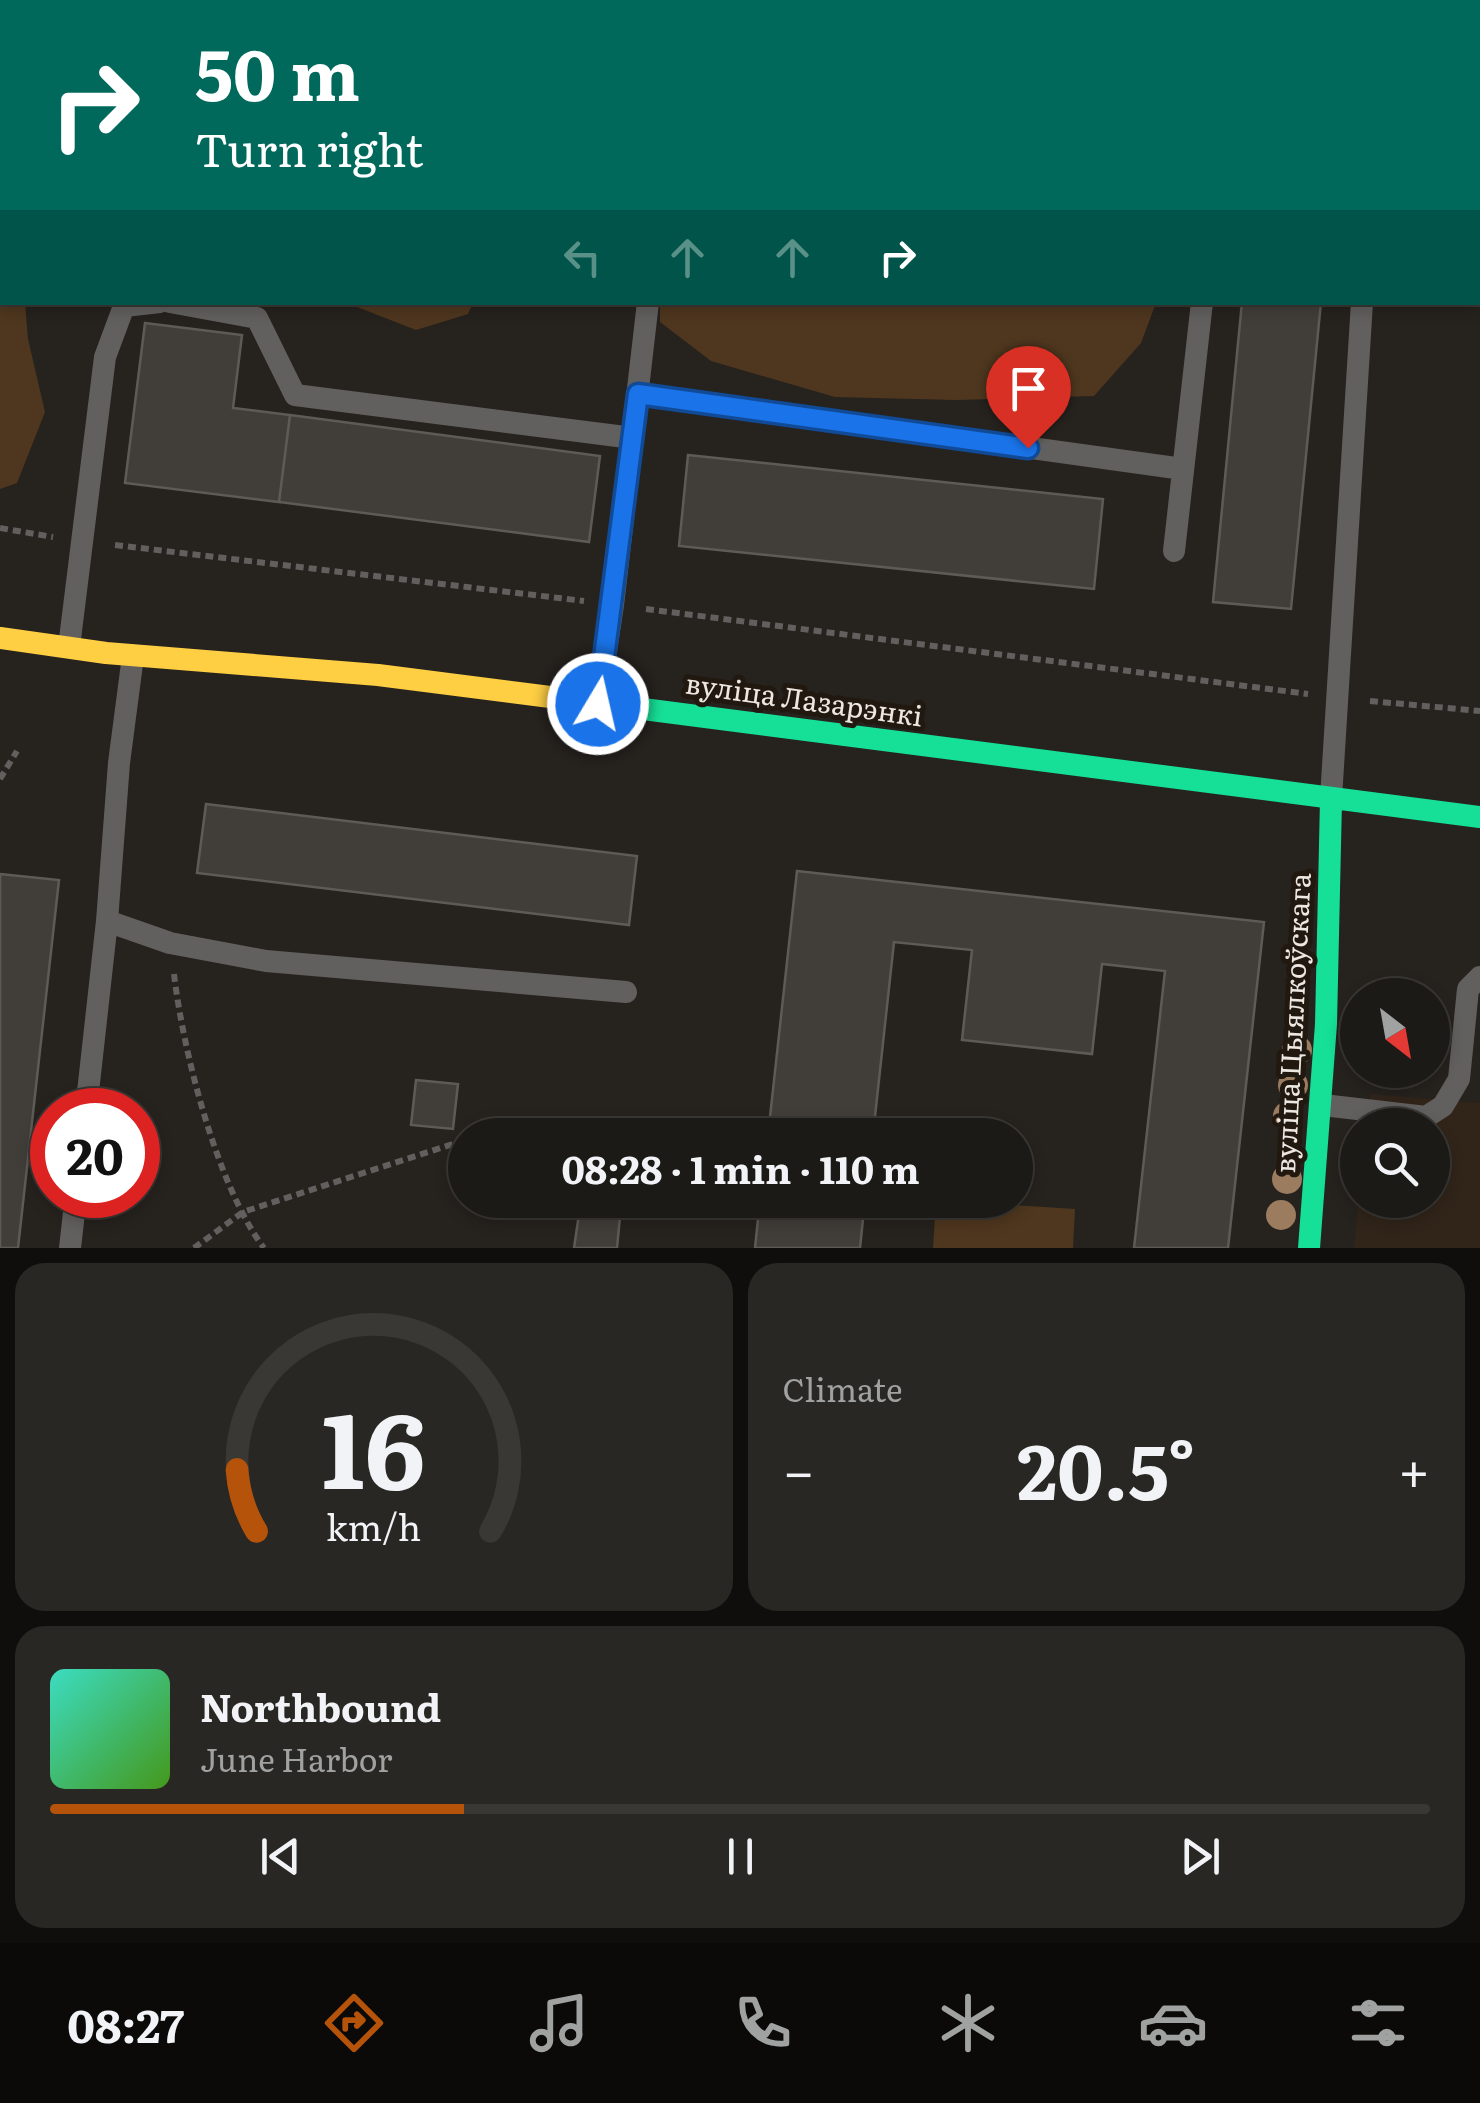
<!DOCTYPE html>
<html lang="en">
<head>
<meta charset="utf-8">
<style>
	:root { --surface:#1c1a16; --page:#292723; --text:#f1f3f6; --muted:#a0a1a1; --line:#3a3835; --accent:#b45309 }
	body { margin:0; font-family:Literata,serif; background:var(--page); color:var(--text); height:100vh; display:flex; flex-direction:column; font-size:38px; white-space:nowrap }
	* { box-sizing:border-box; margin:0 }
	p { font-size:32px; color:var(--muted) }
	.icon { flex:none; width:55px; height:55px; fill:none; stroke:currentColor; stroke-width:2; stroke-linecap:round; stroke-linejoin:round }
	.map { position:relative; height:1248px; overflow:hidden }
	.details { display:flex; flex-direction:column; gap:15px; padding:15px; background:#0f0e0c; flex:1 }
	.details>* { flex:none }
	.top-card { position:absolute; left:0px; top:0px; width:1480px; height:305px; box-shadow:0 5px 15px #0003,0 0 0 2px var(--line); background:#00695c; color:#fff; overflow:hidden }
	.needle { width:65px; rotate:149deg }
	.buttons { position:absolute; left:1340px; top:978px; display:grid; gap:20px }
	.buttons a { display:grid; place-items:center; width:110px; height:110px; border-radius:50%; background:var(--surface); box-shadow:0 5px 15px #0003,0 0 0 2px var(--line); font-size:50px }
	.speed { position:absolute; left:30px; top:1088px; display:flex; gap:20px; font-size:50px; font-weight:700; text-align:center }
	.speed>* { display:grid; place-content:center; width:130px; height:130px; border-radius:50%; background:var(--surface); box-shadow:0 5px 15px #0003,0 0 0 2px var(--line); line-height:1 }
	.speed .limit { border:15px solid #d22; background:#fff; color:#111 }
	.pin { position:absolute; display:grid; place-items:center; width:85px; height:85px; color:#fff; margin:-102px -42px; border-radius:50% 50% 50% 0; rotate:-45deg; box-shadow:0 0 10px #0007 }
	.pin .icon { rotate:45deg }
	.me { position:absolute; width:110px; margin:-55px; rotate:9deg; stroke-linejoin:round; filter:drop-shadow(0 0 8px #0008) }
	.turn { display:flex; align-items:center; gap:35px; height:210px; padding:0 30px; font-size:45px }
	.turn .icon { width:130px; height:130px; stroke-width:2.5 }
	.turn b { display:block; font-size:70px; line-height:85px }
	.lanes { display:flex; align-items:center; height:95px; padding:0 30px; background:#0003; justify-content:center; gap:50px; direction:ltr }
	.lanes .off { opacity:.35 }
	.big { font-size:75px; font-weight:700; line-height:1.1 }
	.details .widget { flex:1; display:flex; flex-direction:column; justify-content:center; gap:15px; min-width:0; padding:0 35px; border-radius:30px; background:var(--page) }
	.details .dial { align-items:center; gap:0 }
	.dial svg { height:260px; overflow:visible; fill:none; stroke:var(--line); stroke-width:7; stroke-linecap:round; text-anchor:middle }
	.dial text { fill:var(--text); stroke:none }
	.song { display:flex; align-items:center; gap:30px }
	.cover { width:120px; height:120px; border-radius:15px; background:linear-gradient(135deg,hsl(170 70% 55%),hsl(100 70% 35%)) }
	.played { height:10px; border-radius:5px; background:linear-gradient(90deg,var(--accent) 30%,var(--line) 30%) }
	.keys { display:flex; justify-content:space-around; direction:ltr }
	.heat { display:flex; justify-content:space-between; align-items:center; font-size:55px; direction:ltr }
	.details .tiles { flex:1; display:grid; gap:15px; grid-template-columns:1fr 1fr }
	.widget:last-child { grid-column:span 2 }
	.trip { position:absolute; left:448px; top:1118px; width:585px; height:100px; border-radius:50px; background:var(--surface); box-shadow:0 5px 15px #0003,0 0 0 2px var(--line); font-weight:700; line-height:100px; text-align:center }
	.tab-bar { display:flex; height:160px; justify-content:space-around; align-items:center; background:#0b0a09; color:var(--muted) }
	.tab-bar .icon { width:70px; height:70px }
	.tab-bar .current { color:var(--accent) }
	.tab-bar b { font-size:45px; color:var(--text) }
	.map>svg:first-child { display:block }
	.built { fill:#31251a }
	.green { fill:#4f371f }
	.building { fill:#413e3a; stroke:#5e5b56; stroke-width:2.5 }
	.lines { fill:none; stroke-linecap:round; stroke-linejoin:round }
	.path { stroke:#625f5f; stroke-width:6; stroke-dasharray:8 5; stroke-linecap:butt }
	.lane { stroke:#62605f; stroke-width:22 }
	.fast { stroke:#16e098; stroke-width:22 }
	.slow { stroke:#ffcf43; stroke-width:22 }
	.tree { fill:#9b7c5f }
	.route-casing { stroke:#114b97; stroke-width:25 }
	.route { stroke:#1a73e8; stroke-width:18 }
	.labels { text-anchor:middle; stroke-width:10; stroke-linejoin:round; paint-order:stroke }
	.street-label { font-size:28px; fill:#ede7e2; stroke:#211810 }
</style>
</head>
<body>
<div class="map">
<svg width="1480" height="1248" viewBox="0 0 1480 1248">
	<rect width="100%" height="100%" fill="#26221e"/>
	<path class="built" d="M1371,1094l109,9v145h-126l5,-48h73v-75h-64z"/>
	<path class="green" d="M0,0h497l-495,2v300l23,1 3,36 17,73 -28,71 -17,6z
		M347,303h126l-5,11 -52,16z
		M660,303v-1l496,1 -15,40 -47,53 -138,4 -121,-3 -124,-36 -51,-39z
		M936,1200l139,9 -2,39h-140z"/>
	<path class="building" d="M1242,302h79l-30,307 -78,-7z
		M145,323l97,12 -9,73 57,7 -11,87 -154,-19z
		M290,415l310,41 -11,86 -310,-40z
		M688,455l415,44 -9,90 -415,-43z
		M206,804l431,52 -8,69 -432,-52z
		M797,871l467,51 -36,326h-94l31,-277 -63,-7 -10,90 -130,-14 10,-90 -78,-8 -21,193h-105z
		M0,874l59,6 -41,368h-18z
		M416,1080l42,4 -5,45 -42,-4z
		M760,1200h105l-5,48h-105z
		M579,1214l41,3 -3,31h-43z"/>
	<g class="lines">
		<path class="path" d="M0,528l53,9
			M115,545l469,56
			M646,609l662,85
			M1370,701l110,10
			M0,779l17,-28
			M174,974c9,77 43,212 90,274
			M194,1248l49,-36 222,-72"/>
		<path class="lane" d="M1381,2v-2
			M170,302l87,16 38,77 338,43
			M639,394l544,75
			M1174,551l28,-249
			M69,647l36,-290 19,-51 36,-4
			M598,703l15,-98 35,-303
			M1331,798l31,-496
			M107,921l63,22 96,18 360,31
			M1323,1105l103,12 17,-11 16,-27 9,-90 12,-12
			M86,1110l21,-189 12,-158 14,-107
			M70,1248l6,-53"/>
		<path class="fast" d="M558,698l922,119
			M1309,1248l17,-224 5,-224"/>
		<path class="slow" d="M0,638l106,15 272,22 180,23"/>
	</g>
	<g class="tree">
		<circle cx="1297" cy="1050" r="15"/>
		<circle cx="1293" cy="1085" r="15"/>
		<circle cx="1288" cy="1116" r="15"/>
		<circle cx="1287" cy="1179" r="15"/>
		<circle cx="1281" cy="1215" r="15"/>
	</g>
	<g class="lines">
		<g class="route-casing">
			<path id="route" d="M598,704l40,-310 390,54"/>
		</g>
		<use href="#route" class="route"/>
	</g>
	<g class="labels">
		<g class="street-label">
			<text transform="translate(804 700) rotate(8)" y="10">вуліца Лазарэнкі</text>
			<text transform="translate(1293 1023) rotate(-87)" y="10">вуліца Цыялкоўскага</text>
		</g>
	</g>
</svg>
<div class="buttons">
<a><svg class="needle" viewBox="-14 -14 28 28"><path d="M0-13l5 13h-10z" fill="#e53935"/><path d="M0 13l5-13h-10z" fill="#a0a1a1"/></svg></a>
<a><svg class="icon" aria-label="search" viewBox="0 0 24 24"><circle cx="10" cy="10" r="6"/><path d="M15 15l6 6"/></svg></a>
</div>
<div class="speed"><div class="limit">20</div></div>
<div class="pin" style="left:1028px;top:448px;background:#d93025"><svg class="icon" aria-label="arrive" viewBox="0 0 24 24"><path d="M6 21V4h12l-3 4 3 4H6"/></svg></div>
<svg class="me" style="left:598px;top:704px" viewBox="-20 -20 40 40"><circle r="17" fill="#1a73e8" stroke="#fff" stroke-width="3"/><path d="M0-11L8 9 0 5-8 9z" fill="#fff"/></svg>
<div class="trip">08:28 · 1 min · 110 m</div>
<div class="top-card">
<div class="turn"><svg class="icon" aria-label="right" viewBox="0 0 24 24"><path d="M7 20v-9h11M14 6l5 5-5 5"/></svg><div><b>50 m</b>Turn right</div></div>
<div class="lanes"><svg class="icon off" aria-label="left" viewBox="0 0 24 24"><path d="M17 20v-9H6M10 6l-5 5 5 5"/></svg><svg class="icon off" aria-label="ahead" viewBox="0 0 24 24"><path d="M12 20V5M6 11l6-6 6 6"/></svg><svg class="icon off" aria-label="ahead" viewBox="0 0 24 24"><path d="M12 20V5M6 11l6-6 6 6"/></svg><svg class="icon" aria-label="right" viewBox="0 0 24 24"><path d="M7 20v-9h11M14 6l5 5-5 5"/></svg></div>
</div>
</div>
<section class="details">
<div class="tiles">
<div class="widget dial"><svg viewBox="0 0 100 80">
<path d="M14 69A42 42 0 1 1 86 69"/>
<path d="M14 69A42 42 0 0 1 8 50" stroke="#b45309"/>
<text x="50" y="56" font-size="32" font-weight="700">16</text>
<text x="50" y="72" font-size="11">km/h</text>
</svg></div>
<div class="widget"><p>Climate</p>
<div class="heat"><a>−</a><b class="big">20.5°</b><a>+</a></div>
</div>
<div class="widget">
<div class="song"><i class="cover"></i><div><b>Northbound</b><p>June Harbor</p></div></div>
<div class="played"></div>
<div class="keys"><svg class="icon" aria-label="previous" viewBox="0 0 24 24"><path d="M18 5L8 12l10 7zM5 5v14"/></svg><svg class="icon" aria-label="pause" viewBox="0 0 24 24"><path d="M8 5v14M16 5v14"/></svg><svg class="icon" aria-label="next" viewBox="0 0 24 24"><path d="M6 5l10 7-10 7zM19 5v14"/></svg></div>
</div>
</div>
</section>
<nav class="tab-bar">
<b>08:27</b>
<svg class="icon current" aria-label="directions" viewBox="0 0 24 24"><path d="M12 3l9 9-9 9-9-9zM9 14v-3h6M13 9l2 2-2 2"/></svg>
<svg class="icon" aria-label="music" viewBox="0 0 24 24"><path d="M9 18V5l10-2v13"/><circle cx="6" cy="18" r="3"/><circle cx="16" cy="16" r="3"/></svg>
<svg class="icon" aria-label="phone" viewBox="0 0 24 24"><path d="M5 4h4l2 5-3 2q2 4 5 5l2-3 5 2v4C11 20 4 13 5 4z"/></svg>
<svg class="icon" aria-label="climate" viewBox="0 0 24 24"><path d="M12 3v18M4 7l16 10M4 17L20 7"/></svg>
<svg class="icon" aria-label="car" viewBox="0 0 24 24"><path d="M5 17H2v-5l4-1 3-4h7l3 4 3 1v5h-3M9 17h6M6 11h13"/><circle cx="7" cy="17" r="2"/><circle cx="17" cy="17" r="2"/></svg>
<svg class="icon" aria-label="filters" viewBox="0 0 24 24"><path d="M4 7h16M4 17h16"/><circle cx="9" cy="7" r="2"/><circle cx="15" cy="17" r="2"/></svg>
</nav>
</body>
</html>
